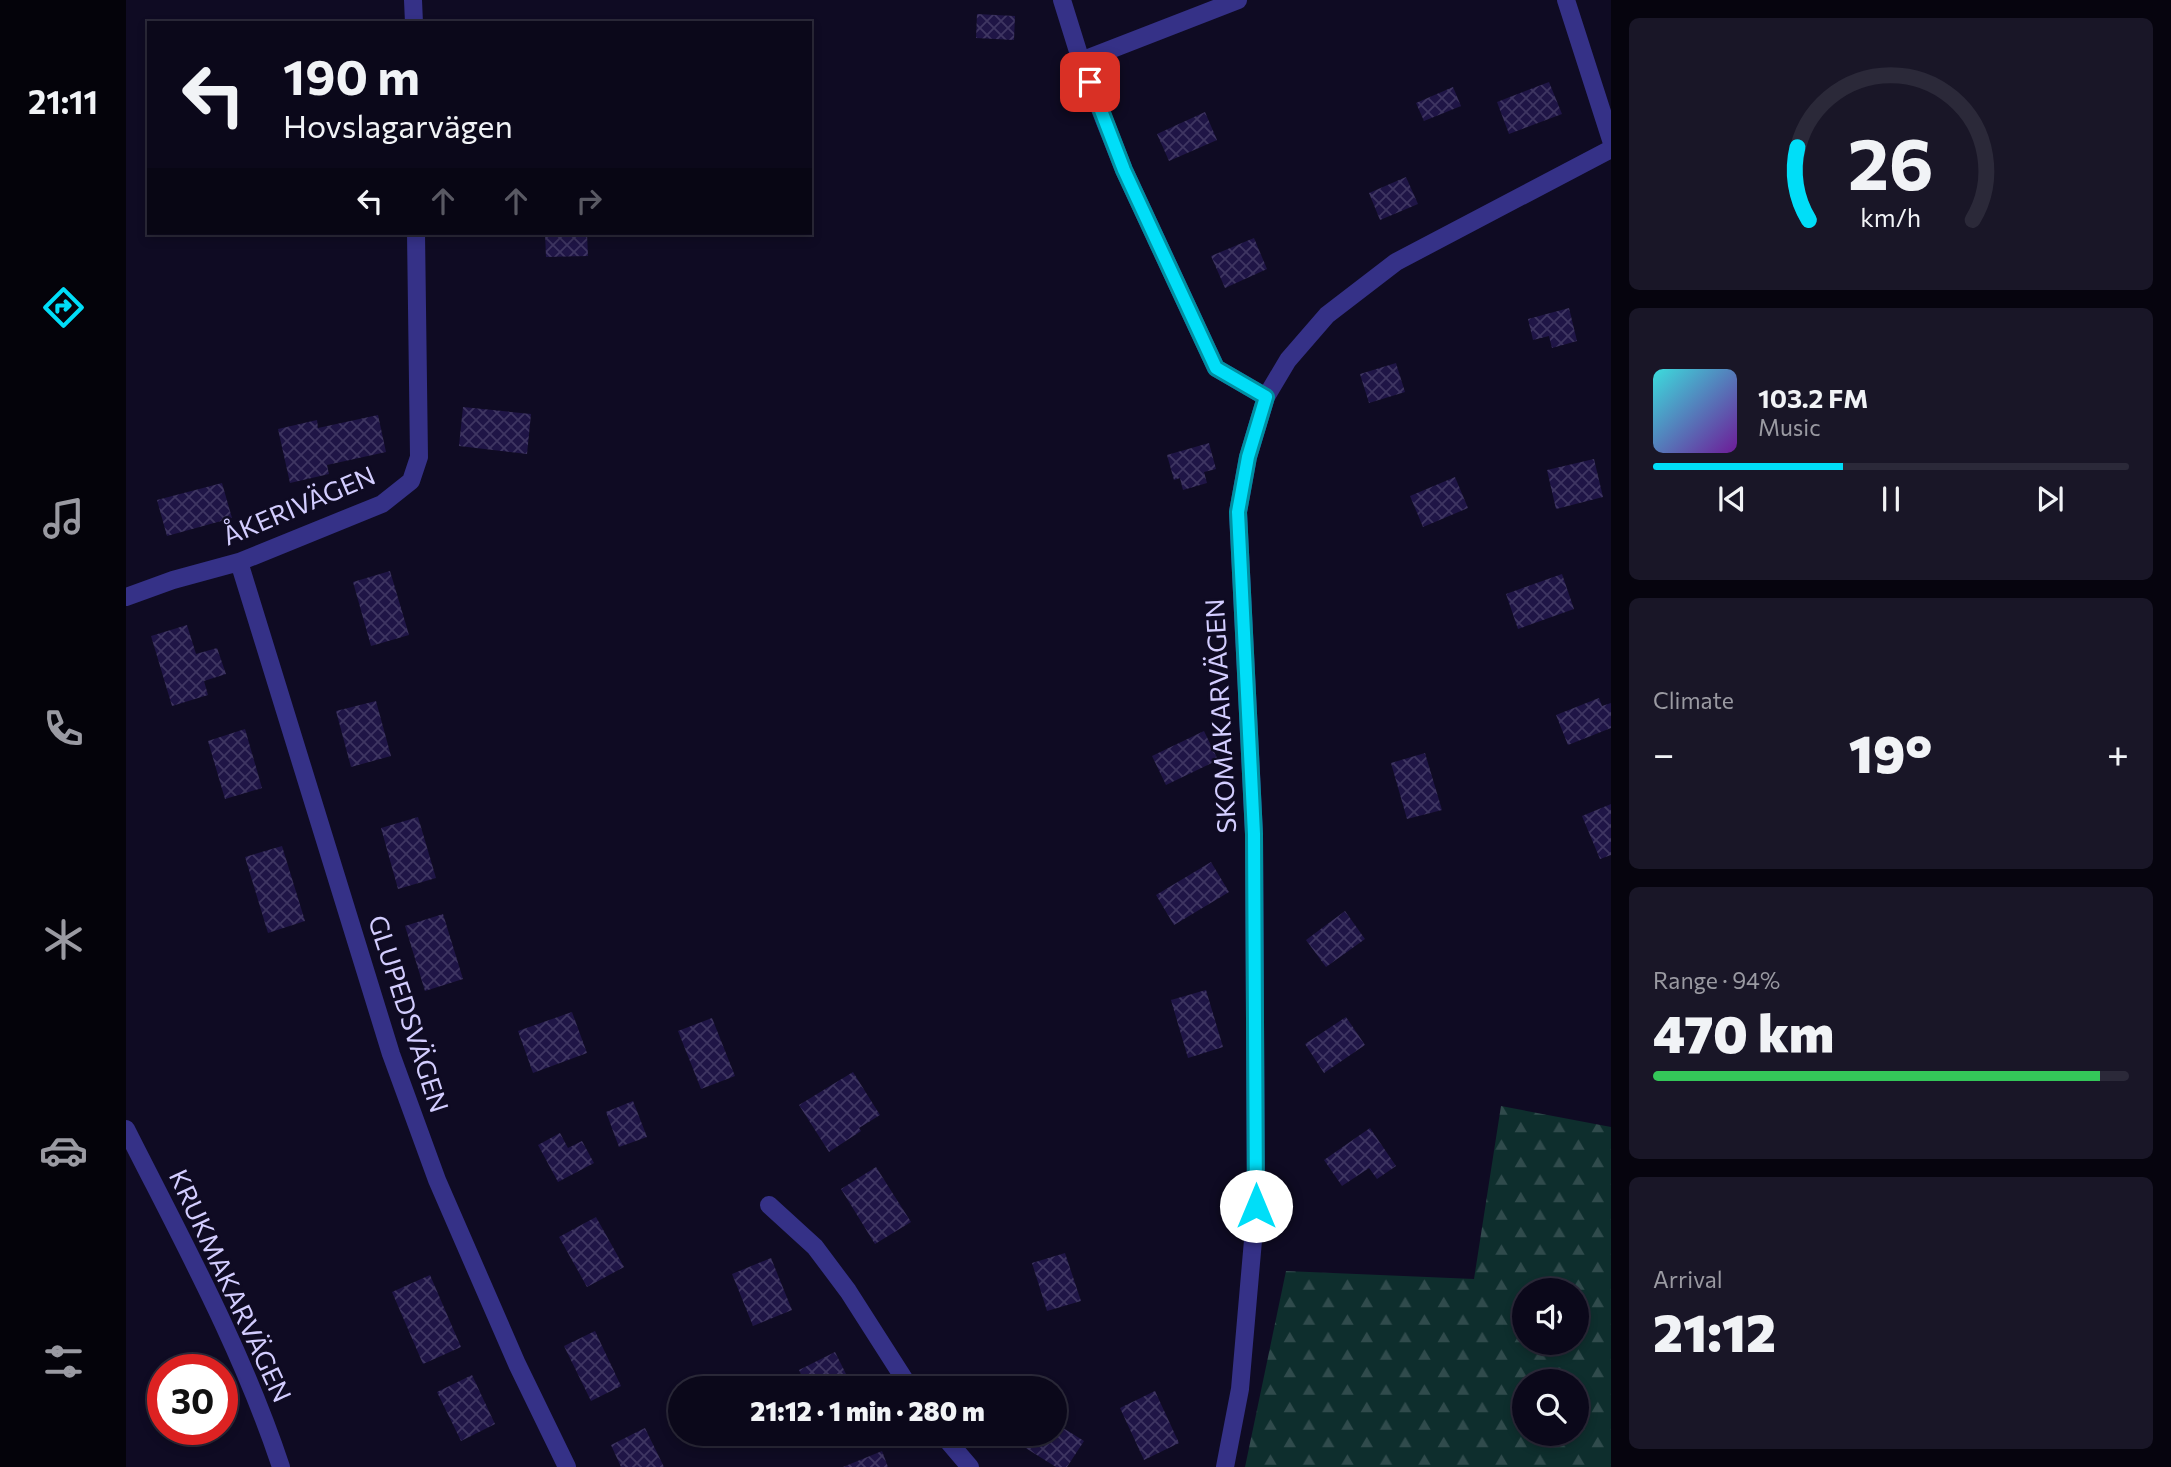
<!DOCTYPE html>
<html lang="en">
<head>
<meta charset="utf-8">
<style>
	:root { --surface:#0b081a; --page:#191627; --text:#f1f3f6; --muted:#9a9aa2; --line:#2b2939; --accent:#00def8 }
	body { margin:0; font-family:Commissioner,sans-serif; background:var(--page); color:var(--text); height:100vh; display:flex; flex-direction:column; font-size:26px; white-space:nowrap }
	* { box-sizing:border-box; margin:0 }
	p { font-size:23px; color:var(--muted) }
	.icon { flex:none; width:38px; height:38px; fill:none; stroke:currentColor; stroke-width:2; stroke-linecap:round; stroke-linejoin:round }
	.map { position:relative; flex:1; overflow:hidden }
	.sheet { display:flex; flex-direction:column; gap:18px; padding:18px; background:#06040e; width:560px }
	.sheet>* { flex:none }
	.guide { position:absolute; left:21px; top:21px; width:665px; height:214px; border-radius:0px; box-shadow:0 4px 10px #0003,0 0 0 2px var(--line); background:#0b081a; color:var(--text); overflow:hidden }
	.tools { position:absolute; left:1386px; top:1278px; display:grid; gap:14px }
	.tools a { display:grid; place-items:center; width:77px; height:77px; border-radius:50%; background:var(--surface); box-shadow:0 4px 10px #0003,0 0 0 2px var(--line); font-size:35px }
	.speed { position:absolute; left:21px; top:1354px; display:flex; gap:14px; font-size:35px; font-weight:700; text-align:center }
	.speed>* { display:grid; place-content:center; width:91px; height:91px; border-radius:50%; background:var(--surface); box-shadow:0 4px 10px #0003,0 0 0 2px var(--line); line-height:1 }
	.speed .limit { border:10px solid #d22; background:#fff; color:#111 }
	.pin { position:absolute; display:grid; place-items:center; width:60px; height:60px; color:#fff; margin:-30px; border-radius:14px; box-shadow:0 4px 10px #0006 }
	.me { position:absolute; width:77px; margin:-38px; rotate:0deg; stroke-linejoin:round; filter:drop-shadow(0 0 5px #0008) }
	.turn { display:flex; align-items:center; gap:24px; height:147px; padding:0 21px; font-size:32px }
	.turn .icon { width:91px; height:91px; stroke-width:2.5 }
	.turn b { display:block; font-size:49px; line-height:60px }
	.lanes { display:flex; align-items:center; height:66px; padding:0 21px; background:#0003; justify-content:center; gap:35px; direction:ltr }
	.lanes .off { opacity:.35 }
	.big { font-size:52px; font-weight:800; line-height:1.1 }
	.sheet .card { flex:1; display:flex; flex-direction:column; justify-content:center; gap:10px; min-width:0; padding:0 24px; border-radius:10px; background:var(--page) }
	.sheet .dial { align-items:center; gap:0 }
	.dial svg { height:182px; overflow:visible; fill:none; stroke:var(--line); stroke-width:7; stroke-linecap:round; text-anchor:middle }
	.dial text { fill:var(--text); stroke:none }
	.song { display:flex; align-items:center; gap:21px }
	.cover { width:84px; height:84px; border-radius:10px; background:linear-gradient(135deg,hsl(180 70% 55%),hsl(280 70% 35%)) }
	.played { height:7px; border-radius:4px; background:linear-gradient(90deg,var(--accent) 40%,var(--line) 40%) }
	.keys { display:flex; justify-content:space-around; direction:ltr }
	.heat { display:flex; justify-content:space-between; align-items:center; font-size:38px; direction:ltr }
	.charge { height:10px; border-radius:5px; background:linear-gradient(90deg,#34c759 94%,var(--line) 0) }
	.trip { position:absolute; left:542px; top:1376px; width:399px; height:70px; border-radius:35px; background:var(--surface); box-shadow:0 4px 10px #0003,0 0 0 2px var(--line); font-weight:800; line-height:70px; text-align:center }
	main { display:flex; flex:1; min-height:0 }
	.tab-bar { display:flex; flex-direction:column; width:126px; justify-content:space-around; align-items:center; background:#04030a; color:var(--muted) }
	.tab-bar .icon { width:49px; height:49px }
	.tab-bar .active { color:var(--accent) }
	.tab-bar b { font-size:32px; color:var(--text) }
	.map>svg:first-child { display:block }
	.forest { fill:url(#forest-firs); fill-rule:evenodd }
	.building { fill:url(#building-cross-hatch) }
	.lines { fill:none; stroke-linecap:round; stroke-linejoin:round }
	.minor { stroke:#353187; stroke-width:18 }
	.route-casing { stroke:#0090a1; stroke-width:18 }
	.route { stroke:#00def8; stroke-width:12 }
	.labels { text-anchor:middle; stroke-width:5; stroke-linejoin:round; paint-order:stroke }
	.street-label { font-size:26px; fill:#d3cdff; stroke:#0f0b23 }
</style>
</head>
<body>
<main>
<nav class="tab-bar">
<b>21:11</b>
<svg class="icon active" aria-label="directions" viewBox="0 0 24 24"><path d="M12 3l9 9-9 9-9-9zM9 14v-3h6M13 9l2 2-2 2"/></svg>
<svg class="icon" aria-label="music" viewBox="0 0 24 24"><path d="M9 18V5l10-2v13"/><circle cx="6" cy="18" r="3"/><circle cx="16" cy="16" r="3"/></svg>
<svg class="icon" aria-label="phone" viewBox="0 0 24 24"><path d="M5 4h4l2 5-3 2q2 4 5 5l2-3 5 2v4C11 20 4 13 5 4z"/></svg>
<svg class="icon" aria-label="climate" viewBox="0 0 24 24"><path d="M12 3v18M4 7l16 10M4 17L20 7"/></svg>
<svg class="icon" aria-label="car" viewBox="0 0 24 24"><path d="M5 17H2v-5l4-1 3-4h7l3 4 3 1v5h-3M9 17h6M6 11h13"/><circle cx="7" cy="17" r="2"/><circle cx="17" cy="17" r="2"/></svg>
<svg class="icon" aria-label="filters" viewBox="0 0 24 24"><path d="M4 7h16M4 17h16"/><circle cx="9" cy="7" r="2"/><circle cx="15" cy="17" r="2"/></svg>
</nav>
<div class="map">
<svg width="1485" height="1467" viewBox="0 0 1485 1467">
	<defs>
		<pattern id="forest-firs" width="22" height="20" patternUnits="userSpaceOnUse" patternTransform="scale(1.75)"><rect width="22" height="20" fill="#0e2e2d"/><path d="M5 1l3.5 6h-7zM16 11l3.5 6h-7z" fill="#304b4c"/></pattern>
		<pattern id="building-cross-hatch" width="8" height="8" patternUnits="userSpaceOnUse" patternTransform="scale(1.75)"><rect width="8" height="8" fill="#1f1546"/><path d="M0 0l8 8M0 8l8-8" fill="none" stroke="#3f3662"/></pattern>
	</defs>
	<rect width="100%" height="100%" fill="#0f0b23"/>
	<path class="forest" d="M1375,1106l110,21v340h-366l41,-196 188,8zM1398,1290h53v52h-53zM1398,1381h53v52h-53z"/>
	<path class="building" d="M851,14l38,2 -1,24 -38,-2z
		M1423,82l13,32 -53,20 -12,-32z
		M1327,87l8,19 -37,15 -8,-18z
		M1079,112l12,28 -48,21 -12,-27z
		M1280,177l12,27 -38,16 -11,-27z
		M419,233h42l1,23 -42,1z
		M1128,238l13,31 -42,19 -14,-32z
		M1443,308l8,33 -25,7 -3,-12 -16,4 -5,-21z
		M1270,363l9,29 -36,11 -9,-29z
		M337,407l68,7 -4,40 -68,-8z
		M252,415l8,37 -59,13 2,9 -39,9 -12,-54 39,-9 1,8z
		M1083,443l7,26 -12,3 3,11 -24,7 -3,-12 -6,2 -7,-25z
		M1468,459l9,38 -47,12 -9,-39z
		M1329,477l13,31 -45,19 -13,-31z
		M96,483l10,35 -65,18 -10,-36z
		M264,571l19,64 -38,11 -18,-64z
		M1436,574l12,35 -56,20 -12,-35z
		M61,625l9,29 21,-6 9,26 -22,7 4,14 -36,11 -21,-70z
		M1473,698l3,8 9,-3v25l-43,17 -12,-30z
		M250,701l15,55 -40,11 -15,-56z
		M119,729l17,59 -37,11 -17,-58z
		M1078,731l14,29 -52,25 -14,-29z
		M1299,753l17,57 -35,9 -16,-56z
		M1485,804v51l-11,4 -18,-43z
		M292,817l18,61 -38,11 -17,-61z
		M156,846l23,75 -37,12 -23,-76z
		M1085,862l18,30 -55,33 -18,-30z
		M1219,911l20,28 -39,28 -20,-27z
		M317,914l20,65 -38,12 -20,-65z
		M1080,990l17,57 -35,11 -17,-58z
		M446,1012l15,41 -54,20 -15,-42z
		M1220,1017l19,28 -41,28 -19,-29z
		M586,1018l23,58 -34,13 -23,-58z
		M727,1072l27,43 -21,13 2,3 -32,21 -30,-47z
		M507,1101l14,36 -28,10 -13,-35z
		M1244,1128l26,38 -19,13 -8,-11 -27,18 -18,-26z
		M434,1133l8,15 14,-7 12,22 -36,19 -20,-37z
		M750,1167l35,55 -36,22 -34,-55z
		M470,1217l28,50 -37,20 -28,-50z
		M939,1253l16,48 -34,10 -15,-48z
		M645,1258l21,52 -39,16 -21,-52z
		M304,1275l31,72 -38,17 -31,-72z
		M469,1331l26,55 -30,15 -27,-55z
		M709,1352l18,36h-45l-9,-18z
		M346,1375l23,49 -34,17 -24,-49z
		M1029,1391l24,52 -35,17 -24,-52z
		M929,1423l29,18 -17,26h-11l-45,-28 4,-6h40z
		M519,1428l19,39h-43l-10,-22z
		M756,1451l6,16h-45z"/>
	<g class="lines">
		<path class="minor" d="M287,0l1,23
			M936,0l19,61 43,109 92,198 50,29
			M1440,0l45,140
			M955,61l157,-61
			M113,562l152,492 46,126 80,184 50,103
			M0,597l47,-17 66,-18 143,-58 29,-23 8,-24 -3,-224
			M0,1129c56,111 116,220 155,338
			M643,1205l46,42 33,44 62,97
			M815,1433l29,34
			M1099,1467l15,-78 16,-183 -2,-372 -16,-322 10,-55 18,-60 22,-37 39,-45 69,-53 215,-113"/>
	</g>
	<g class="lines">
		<g class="route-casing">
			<path id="route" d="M964,82l34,88 92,198 50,29 -18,60 -10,55 16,322 2,372"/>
		</g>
		<use href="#route" class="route"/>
	</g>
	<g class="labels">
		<g class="street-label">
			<text transform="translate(173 506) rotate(-23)" y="9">ÅKERIVÄGEN</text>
			<text transform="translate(1095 716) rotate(-93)" y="9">SKOMAKARVÄGEN</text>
			<text transform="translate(282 1014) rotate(72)" y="9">GLUPEDSVÄGEN</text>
			<text transform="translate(104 1286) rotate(65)" y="9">KRUKMAKARVÄGEN</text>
		</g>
	</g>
</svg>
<div class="tools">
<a><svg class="icon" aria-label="sound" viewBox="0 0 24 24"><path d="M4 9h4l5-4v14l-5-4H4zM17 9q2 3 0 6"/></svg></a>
<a><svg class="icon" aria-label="search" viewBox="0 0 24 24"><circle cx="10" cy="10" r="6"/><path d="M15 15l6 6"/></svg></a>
</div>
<div class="speed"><div class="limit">30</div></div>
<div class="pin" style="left:964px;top:82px;background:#d93025"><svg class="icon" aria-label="arrive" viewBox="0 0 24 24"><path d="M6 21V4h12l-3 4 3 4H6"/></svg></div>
<svg class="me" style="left:1130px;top:1206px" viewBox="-20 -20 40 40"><circle r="19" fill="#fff"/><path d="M0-13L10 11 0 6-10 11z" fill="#00def8"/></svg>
<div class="trip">21:12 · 1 min · 280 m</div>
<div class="guide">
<div class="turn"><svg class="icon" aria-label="left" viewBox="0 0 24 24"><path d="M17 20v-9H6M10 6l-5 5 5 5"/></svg><div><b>190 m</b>Hovslagarvägen</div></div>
<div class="lanes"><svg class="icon" aria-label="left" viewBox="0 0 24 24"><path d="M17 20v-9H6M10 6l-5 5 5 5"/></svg><svg class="icon off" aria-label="ahead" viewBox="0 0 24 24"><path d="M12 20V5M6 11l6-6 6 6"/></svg><svg class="icon off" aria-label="ahead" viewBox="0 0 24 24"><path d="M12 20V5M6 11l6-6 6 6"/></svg><svg class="icon off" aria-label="right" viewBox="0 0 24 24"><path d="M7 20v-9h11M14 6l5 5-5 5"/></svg></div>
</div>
</div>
<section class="sheet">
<div class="card dial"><svg viewBox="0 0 100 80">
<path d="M14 69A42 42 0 1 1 86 69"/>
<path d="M14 69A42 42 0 0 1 9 37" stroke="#00def8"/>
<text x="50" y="56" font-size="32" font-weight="700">26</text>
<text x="50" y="72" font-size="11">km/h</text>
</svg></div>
<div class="card">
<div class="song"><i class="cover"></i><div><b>103.2 FM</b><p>Music</p></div></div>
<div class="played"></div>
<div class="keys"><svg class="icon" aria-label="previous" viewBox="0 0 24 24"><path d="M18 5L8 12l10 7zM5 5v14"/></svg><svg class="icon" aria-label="pause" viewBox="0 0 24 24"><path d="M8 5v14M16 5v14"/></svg><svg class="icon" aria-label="next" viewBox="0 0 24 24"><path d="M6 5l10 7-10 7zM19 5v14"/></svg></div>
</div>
<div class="card"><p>Climate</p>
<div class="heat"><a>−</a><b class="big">19°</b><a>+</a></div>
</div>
<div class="card"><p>Range · 94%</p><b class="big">470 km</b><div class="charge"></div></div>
<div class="card"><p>Arrival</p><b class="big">21:12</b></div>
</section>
</main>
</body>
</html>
